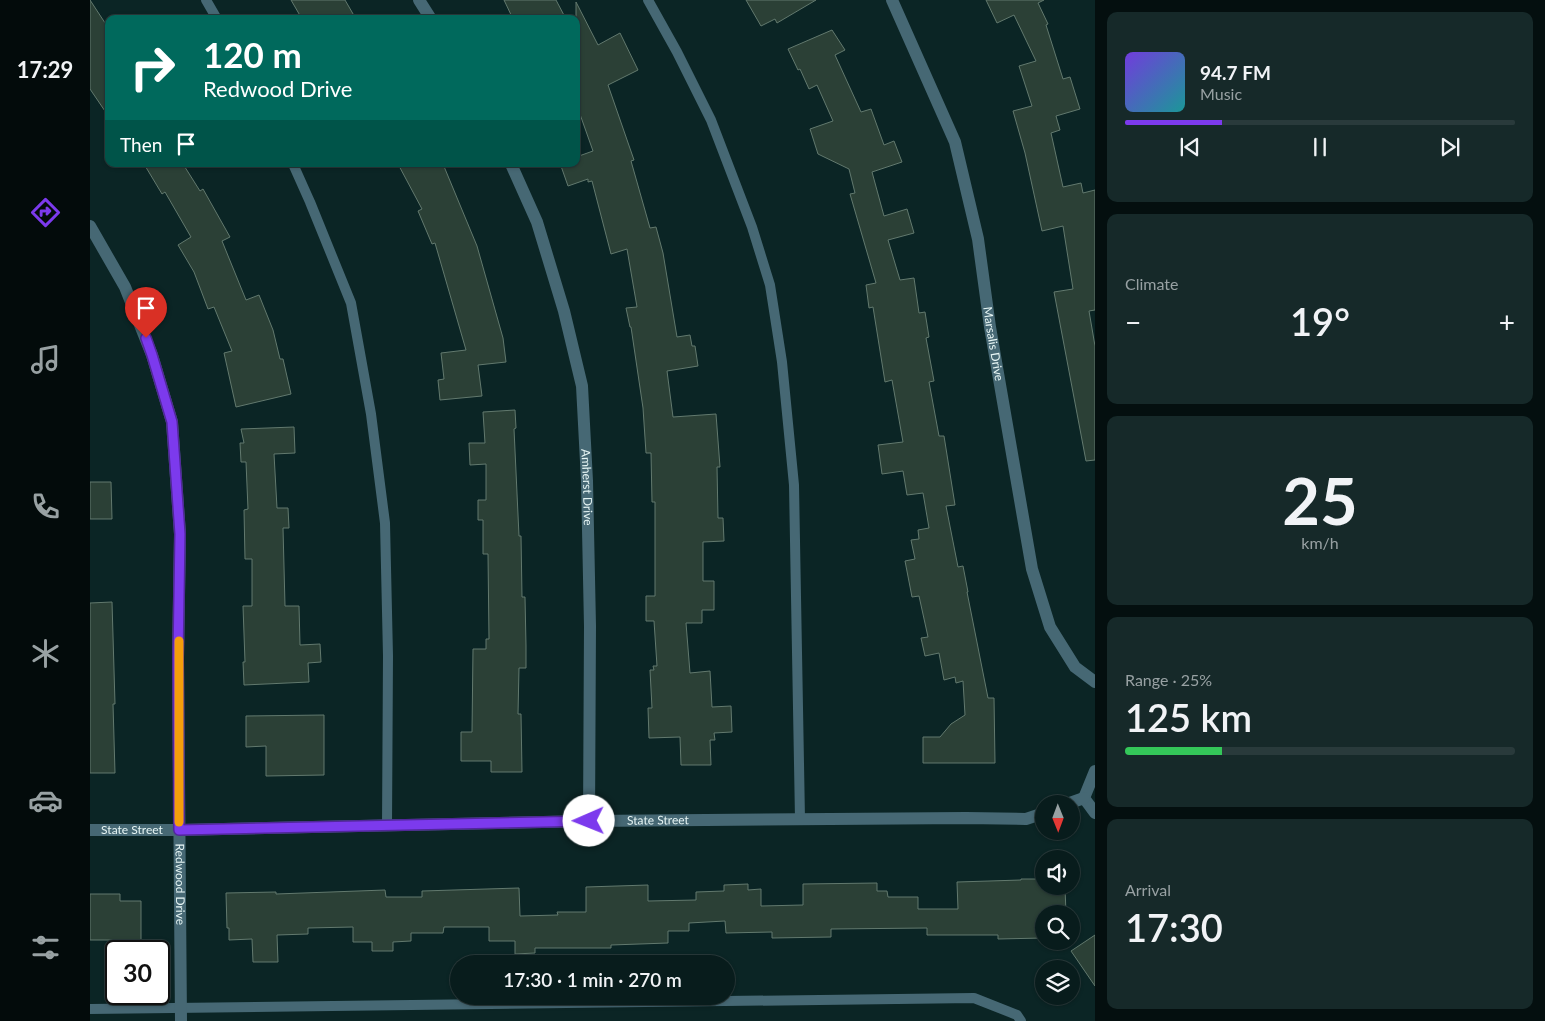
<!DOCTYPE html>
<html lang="en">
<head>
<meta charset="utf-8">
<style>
	:root { --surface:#081c1c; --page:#162929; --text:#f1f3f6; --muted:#98a1a3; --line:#293a3b; --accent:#7c3aed }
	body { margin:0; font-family:Lato,sans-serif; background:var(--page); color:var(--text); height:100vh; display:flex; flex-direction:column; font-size:19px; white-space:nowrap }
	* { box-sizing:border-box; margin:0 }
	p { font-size:16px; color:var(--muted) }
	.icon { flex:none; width:28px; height:28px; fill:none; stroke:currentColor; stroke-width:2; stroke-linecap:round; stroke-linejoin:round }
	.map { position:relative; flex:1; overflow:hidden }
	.sheet { display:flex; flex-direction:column; gap:12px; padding:12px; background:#040f0f; width:450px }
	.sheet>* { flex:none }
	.top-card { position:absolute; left:15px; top:15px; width:475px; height:152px; border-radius:10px; box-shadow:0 1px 4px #0004,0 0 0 1px var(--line); background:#00695c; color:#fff; overflow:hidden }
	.needle { width:32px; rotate:179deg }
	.fabs { position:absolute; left:945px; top:795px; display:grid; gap:10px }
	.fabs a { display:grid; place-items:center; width:45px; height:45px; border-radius:50%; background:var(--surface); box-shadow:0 1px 4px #0004,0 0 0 1px var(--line); font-size:25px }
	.speed { position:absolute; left:15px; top:940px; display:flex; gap:10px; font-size:25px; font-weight:700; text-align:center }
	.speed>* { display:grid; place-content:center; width:65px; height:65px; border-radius:50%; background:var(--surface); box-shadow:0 1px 4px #0004,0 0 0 1px var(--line); line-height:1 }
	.speed .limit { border:2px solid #111; border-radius:8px; background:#fff; color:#111 }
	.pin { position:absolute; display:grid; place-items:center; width:42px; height:42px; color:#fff; margin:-51px -21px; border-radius:50% 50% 50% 0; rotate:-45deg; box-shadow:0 0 5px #0007 }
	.pin .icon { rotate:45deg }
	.me { position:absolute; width:55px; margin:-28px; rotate:269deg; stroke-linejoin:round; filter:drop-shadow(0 0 4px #0008) }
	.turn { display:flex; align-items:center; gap:18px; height:105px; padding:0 15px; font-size:22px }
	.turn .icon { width:65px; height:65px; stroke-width:2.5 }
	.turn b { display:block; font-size:35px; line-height:42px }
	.then { display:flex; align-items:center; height:48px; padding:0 15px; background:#0003; gap:10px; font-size:19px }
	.big { font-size:38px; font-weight:600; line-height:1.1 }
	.sheet .card { flex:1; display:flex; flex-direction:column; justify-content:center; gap:8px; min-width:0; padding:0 18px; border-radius:10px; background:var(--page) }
	.sheet .dial { align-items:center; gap:0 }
	.dial b { font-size:65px; line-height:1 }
	.song { display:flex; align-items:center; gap:15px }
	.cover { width:60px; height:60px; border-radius:8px; background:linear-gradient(135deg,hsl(260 70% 55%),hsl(180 70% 35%)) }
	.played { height:5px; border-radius:2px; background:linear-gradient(90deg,var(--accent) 25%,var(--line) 25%) }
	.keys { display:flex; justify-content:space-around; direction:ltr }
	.heat { display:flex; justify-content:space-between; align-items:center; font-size:28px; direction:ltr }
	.charge { height:8px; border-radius:4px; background:linear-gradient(90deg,#34c759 25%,var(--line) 0) }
	.trip { position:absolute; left:360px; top:955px; width:285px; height:50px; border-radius:25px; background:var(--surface); box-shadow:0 1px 4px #0004,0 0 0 1px var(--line); font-weight:600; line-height:50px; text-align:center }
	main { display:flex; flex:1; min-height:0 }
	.menu { display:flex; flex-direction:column; width:90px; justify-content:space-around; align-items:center; background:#030b0b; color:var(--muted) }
	.menu .icon { width:35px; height:35px }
	.menu .on { color:var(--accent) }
	.menu b { font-size:22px; color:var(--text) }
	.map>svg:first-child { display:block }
	.building { fill:#2b4036; stroke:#62796e }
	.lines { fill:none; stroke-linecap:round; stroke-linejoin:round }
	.lane { stroke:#466874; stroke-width:10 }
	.street { stroke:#466874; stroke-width:12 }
	.route-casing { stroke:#51269a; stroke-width:12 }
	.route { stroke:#7c3aed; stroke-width:9 }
	.slow { stroke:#f59e0b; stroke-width:9 }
	.labels { text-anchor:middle; stroke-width:5; stroke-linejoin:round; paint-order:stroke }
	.street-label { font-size:12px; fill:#e6f5f4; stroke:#040c0c }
</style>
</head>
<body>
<main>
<nav class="menu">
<b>17:29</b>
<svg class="icon on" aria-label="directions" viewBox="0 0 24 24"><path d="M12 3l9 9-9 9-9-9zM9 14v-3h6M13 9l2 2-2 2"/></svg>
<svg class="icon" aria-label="music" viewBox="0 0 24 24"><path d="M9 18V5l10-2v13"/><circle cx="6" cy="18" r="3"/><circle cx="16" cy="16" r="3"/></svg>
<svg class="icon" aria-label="phone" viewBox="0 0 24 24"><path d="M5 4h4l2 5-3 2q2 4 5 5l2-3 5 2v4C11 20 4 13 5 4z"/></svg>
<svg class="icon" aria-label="climate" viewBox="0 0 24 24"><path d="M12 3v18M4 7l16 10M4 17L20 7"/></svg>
<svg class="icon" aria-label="car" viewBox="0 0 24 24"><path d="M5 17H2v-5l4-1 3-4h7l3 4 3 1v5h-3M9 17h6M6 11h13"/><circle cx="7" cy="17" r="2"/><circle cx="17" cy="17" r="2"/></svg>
<svg class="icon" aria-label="filters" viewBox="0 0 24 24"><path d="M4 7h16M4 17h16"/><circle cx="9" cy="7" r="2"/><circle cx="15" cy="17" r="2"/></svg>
</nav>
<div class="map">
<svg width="1005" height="1021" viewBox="0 0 1005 1021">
	<rect width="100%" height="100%" fill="#0b2525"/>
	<path class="building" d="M0,0l19,29v88l-19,-28z
		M201,0h54l11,19h-54z
		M414,0h52l10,19h-53z
		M656,0h70l-39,23 -2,-4 -14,7z
		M896,0h58l-6,3 10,21 -2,1 17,54 7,-2 10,32 -24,7 4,14 -9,3 12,54 18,-4 2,10 12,-3v120l-6,1 6,35v114l-9,1 -32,-169 19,-3 -10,-63 -21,5 -17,-78 -12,-42 19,-5 -13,-40 17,-5 -22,-46 -17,8z
		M486,2l22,43 22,-12 18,37 -30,15 26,75 -3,1 19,67 6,-1 7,26 14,84 13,-2 2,11h3l3,20 -31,5 6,46 43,-3 4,53h-3l1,51h5l1,23 -21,1v39h11v29h-12v13h-16l4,50 20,-2 2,36 19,-1 1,26 -18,1 1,7h-5l1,25h-30l-1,-28 -31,1 -1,-30h4l-2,-38h4l-1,-4h4l-3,-45h-8v-25h9v-94h-3l-1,-49h-5l-3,-45 -12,-81h-1l-4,-19 11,-1 -10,-58 -16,5 -19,-73 -4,1v-3l-20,7 -7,-20 15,-2v-4l4,-1 -1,-3 14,-5 -17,-48z
		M742,30l13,20 -10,5 26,57 10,-3 13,36 10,-4 8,21 -30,10 12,44 23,-7 7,24 -26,7 12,40 14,-2 5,35 6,-1 4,25 -3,1 8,43 -5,1 10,54h5l11,69 -9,1 12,61 5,-1 5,26h-1l21,106h6l1,65h-72v-26h17l11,-13 14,-9 -2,-34 -7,2 -1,-6 -11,3 -5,-27 -14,3 -4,-18 7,-1 -9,-41 -7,1 -7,-36 10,-2 -4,-19 8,-1 -1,-9 11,-2 -6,-35 -16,2 -4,-24 -21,3 -4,-29 25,-3 -11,-62 -7,2 -12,-75 -4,1 -3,-23 10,-2 -26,-89 5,-1 -6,-24 -31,-15 -8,-25 23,-8 -16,-36 -8,4 -9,-20 -2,1 -10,-21z
		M54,164h39l17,27 3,-2 27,48 -8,4 24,59 13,-5 14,35 7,29h3l8,35 -55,13 -12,-54 8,-2 -18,-44 -6,2 -14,-37 -16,-27 13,-8 -26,-45 -3,2z
		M308,164h45l34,82 26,92 3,24 -28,3 4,31 -42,4 -2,-20 6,-1 -3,-26 25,-3 -31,-107 -3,1 -14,-33 4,-2z
		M425,410l1,18 -2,1 5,107h2l1,61h3l1,49v22h-7l-1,46h3l1,58h-31v-11h-30v-29h11l1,-83h13v-10h3l-1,-85h-5v-34h-5v-20h8v-36l-16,1 -1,-22h16l-2,-31z
		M204,427l1,26 -21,1 3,54h11l1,20h-6l2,78h14l1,39 20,-1 1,18 -13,1 1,19 -65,3 -1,-23h2l-2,-56h9v-47h-7l-1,-49 4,-1 -2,-47h-5l-1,-19h4l-3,-14z
		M0,482h21l1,37h-22z
		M22,602l3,102h-2l2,69h-25v-170z
		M234,715v60l-58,1v-30l-20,1v-31z
		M931,879h23v7l21,1 1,27h-22v24l-46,1v-4h-71v-7l-96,1v8l-59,1v-6l-46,1 -1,-12 -36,2v8h-21v12l-57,2v3h-76v5l-20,1v-13h-26v-14h-45l-1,6h-32v8l-18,1v9h-21v-9h-19v-15l-45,1v6l-31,1 1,27h-25l-1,-23 -23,1v-12h-2l-1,-35 50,-1v2l109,-4 1,7h36v-6l97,-3 1,28 38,-1 -1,-3h29v-25l62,-2v16l48,-1v-8l28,-1v-6l24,-1v6l13,-1v17l42,-1v-21l74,-1v8h10l1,6h30v12h40l-1,-27 64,-2z
		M0,894h30v7h21v50h-25v-11h-26z
		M1005,935v51l-24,-35z"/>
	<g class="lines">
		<path class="lane" d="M116,0l11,19
			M558,0l29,52 34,68 41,107 18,58 12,77 12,123 6,334
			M203,164l17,38 41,101 20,111 14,109 3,133 -1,170
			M0,1009l884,-11 43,17 4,6"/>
		<g class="street">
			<path d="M329,0l12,19"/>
			<path id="s1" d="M802,0l63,142 23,97 12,88 42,242 18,58 25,40 20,15"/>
			<path id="s2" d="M421,164l26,58 27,89 18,75 5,95 3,145 -1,195"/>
			<path id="s3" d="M0,226l35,61 27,68 20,67 8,112 -2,124 3,363"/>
			<path d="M1005,771l-11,27 11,15"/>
			<path d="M977,804l17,-6"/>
			<path id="s4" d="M0,830h89l410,-9 377,-3 60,1 18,-6"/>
		</g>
	</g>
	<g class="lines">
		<g class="route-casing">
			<path id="route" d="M56,338l6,17 20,67 8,112 -2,124 1,172 410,-9"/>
		</g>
		<use href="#route" class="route"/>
		<path class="slow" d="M89,641v181"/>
	</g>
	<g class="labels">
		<g class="street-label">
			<text dy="4" stroke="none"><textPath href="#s1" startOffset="361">Marsalis Drive</textPath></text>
			<text dy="4" stroke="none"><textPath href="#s2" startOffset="335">Amherst Drive</textPath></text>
			<text dy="4" stroke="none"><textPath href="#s4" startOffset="568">State Street</textPath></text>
			<text dy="4" stroke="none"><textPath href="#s4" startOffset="42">State Street</textPath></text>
			<text dy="4" stroke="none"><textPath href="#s3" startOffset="676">Redwood Drive</textPath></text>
		</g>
	</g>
</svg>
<div class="fabs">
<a><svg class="needle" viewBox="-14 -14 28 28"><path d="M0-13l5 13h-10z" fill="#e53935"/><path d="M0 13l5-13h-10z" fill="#98a1a3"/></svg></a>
<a><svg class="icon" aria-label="sound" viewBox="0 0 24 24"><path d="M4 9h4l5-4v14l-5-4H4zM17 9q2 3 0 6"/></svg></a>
<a><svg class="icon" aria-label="search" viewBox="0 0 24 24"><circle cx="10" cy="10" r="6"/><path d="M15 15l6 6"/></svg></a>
<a><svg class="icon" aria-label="layers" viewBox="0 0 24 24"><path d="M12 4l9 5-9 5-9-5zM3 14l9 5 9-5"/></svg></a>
</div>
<div class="speed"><div class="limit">30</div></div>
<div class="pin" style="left:56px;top:338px;background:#d93025"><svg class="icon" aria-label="arrive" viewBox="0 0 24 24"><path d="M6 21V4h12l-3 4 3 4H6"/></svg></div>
<svg class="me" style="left:499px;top:821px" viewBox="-20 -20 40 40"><circle r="19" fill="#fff"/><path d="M0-13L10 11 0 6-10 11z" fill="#7c3aed"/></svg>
<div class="trip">17:30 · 1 min · 270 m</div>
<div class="top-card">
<div class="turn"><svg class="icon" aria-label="right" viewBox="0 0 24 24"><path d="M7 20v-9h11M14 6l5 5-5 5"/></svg><div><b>120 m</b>Redwood Drive</div></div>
<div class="then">Then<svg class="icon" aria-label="arrive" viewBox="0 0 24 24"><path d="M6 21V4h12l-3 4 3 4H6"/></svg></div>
</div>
</div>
<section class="sheet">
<div class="card">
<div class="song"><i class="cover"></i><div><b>94.7 FM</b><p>Music</p></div></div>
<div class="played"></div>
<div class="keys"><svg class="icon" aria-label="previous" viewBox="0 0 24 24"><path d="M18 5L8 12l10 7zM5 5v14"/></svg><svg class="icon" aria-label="pause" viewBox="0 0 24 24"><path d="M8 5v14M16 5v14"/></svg><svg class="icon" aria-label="next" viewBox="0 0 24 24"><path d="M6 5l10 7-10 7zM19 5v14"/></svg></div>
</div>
<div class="card"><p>Climate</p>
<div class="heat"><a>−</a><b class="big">19°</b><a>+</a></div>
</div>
<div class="card dial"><b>25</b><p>km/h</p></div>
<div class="card"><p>Range · 25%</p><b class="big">125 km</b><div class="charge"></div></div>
<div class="card"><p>Arrival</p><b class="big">17:30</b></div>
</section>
</main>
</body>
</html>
